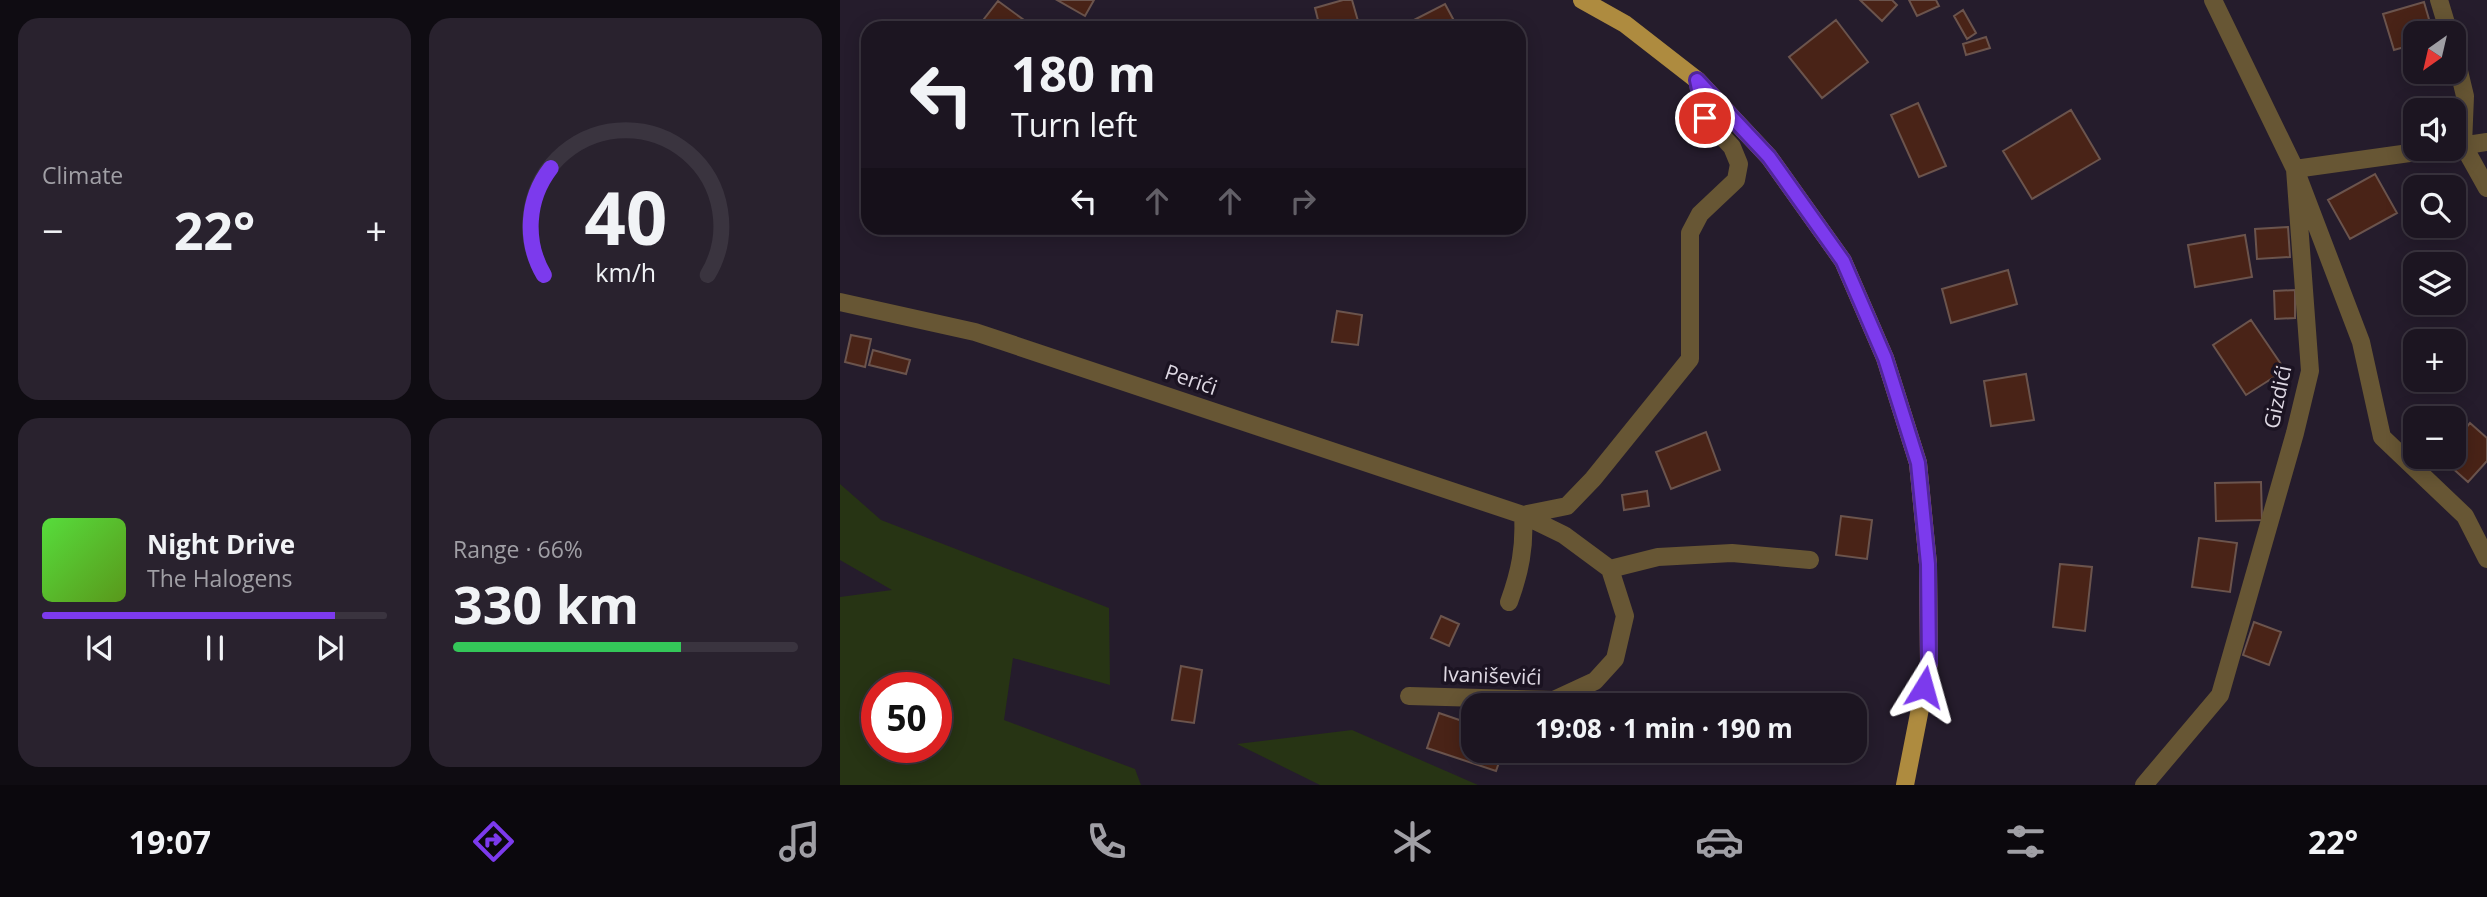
<!DOCTYPE html>
<html lang="en">
<head>
<meta charset="utf-8">
<style>
	:root { --surface:#1c1521; --page:#29222e; --text:#f1f3f6; --muted:#a09fa5; --line:#3a343f; --accent:#7c3aed }
	body { margin:0; font-family:"Open Sans",sans-serif; background:var(--page); color:var(--text); height:100vh; display:flex; flex-direction:column; font-size:26px; white-space:nowrap }
	* { box-sizing:border-box; margin:0 }
	p { font-size:23px; color:var(--muted) }
	.icon { flex:none; width:38px; height:38px; fill:none; stroke:currentColor; stroke-width:2; stroke-linecap:round; stroke-linejoin:round }
	.map { position:relative; flex:1; overflow:hidden }
	.drawer { display:flex; flex-direction:column; gap:18px; padding:18px; background:#0f0c12; width:840px }
	.drawer>* { flex:none }
	.guide { position:absolute; left:21px; top:21px; width:665px; height:214px; border-radius:21px; box-shadow:0 4px 18px #0003,0 0 0 2px var(--line); background:#1c1521; color:var(--text); overflow:hidden }
	.needle { width:46px; rotate:214deg }
	.buttons { position:absolute; left:1563px; top:21px; display:grid; gap:14px }
	.buttons a { display:grid; place-items:center; width:63px; height:63px; border-radius:14px; background:var(--surface); box-shadow:0 4px 18px #0003,0 0 0 2px var(--line); font-size:35px }
	.speed { position:absolute; left:21px; top:672px; display:flex; gap:14px; font-size:35px; font-weight:700; text-align:center }
	.speed>* { display:grid; place-content:center; width:91px; height:91px; border-radius:50%; background:var(--surface); box-shadow:0 4px 18px #0003,0 0 0 2px var(--line); line-height:1 }
	.speed .limit { border:10px solid #d22; background:#fff; color:#111 }
	.pin { position:absolute; display:grid; place-items:center; width:60px; height:60px; color:#fff; margin:-30px; border:4px solid #fff; border-radius:50%; box-shadow:0 2px 7px #0007 }
	.me { position:absolute; width:77px; margin:-38px; rotate:8deg; stroke-linejoin:round; filter:drop-shadow(0 0 5px #0008) }
	.turn { display:flex; align-items:center; gap:24px; height:147px; padding:0 35px; font-size:32px }
	.turn .icon { width:91px; height:91px; stroke-width:2.5 }
	.turn b { display:block; font-size:49px; line-height:60px }
	.lanes { display:flex; align-items:center; height:66px; padding:0 35px; background:#0003; justify-content:center; gap:35px; direction:ltr }
	.lanes .off { opacity:.35 }
	.big { font-size:52px; font-weight:700; line-height:1.1 }
	.drawer .widget { flex:1; display:flex; flex-direction:column; justify-content:center; gap:10px; min-width:0; padding:0 24px; border-radius:21px; background:var(--page) }
	.drawer .dial { align-items:center; gap:0 }
	.dial svg { height:182px; overflow:visible; fill:none; stroke:var(--line); stroke-width:7; stroke-linecap:round; text-anchor:middle }
	.dial text { fill:var(--text); stroke:none }
	.song { display:flex; align-items:center; gap:21px }
	.cover { width:84px; height:84px; border-radius:10px; background:linear-gradient(135deg,hsl(110 70% 55%),hsl(90 70% 35%)) }
	.played { height:7px; border-radius:4px; background:linear-gradient(90deg,var(--accent) 85%,var(--line) 85%) }
	.keys { display:flex; justify-content:space-around; direction:ltr }
	.heat { display:flex; justify-content:space-between; align-items:center; font-size:38px; direction:ltr }
	.charge { height:10px; border-radius:5px; background:linear-gradient(90deg,#34c759 66%,var(--line) 0) }
	.drawer .tiles { flex:1; display:grid; gap:18px; grid-template-columns:repeat(2,1fr) }
	.trip { position:absolute; left:621px; top:693px; width:406px; height:70px; border-radius:21px; background:var(--surface); box-shadow:0 4px 18px #0003,0 0 0 2px var(--line); font-weight:700; line-height:70px; text-align:center }
	.menu { display:flex; height:112px; justify-content:space-around; align-items:center; background:#0b080d; color:var(--muted) }
	.menu .icon { width:49px; height:49px }
	.menu .on { color:var(--accent) }
	.menu b { font-size:32px; color:var(--text) }
	main { display:flex; flex:1; min-height:0 }
	.map>svg:first-child { display:block }
	.green { fill:#273414; fill-rule:evenodd }
	.building { fill:#492317; stroke:#6b544d; stroke-width:2 }
	.lines { fill:none; stroke-linecap:round; stroke-linejoin:round }
	.minor { stroke:#675634; stroke-width:18 }
	.major { stroke:#ae8b3f; stroke-width:18 }
	.route-casing { stroke:#51269a; stroke-width:18 }
	.route { stroke:#7c3aed; stroke-width:12 }
	.labels { text-anchor:middle; stroke-width:7; stroke-linejoin:round; paint-order:stroke }
	.street-label { font-size:21px; fill:#ded8e3; stroke:#1b1322 }
</style>
</head>
<body>
<main>
<section class="drawer">
<div class="tiles">
<div class="widget"><p>Climate</p>
<div class="heat"><a>−</a><b class="big">22°</b><a>+</a></div>
</div>
<div class="widget dial"><svg viewBox="0 0 100 80">
<path d="M14 69A42 42 0 1 1 86 69"/>
<path d="M14 69A42 42 0 0 1 17 22" stroke="#7c3aed"/>
<text x="50" y="56" font-size="32" font-weight="700">40</text>
<text x="50" y="72" font-size="11">km/h</text>
</svg></div>
<div class="widget">
<div class="song"><i class="cover"></i><div><b>Night Drive</b><p>The Halogens</p></div></div>
<div class="played"></div>
<div class="keys"><svg class="icon" aria-label="previous" viewBox="0 0 24 24"><path d="M18 5L8 12l10 7zM5 5v14"/></svg><svg class="icon" aria-label="pause" viewBox="0 0 24 24"><path d="M8 5v14M16 5v14"/></svg><svg class="icon" aria-label="next" viewBox="0 0 24 24"><path d="M6 5l10 7-10 7zM19 5v14"/></svg></div>
</div>
<div class="widget"><p>Range · 66%</p><b class="big">330 km</b><div class="charge"></div></div>
</div>
</section>
<div class="map">
<svg width="1647" height="785" viewBox="0 0 1647 785">
	<rect width="100%" height="100%" fill="#251c2c"/>
	<path class="green" d="M0,484l41,36 228,88 1,77 -97,-27 -9,62 131,49 6,16h-301v-188l52,-7 -52,-30zM37,688h59v59h-59z
		M512,730l126,55h-158l-83,-41z"/>
	<path class="building" d="M217,0h37l-9,16z
		M503,0h9l8,28h-40l-5,-20z
		M1020,0h32l5,5 -15,16z
		M1069,0h27l3,6 -22,10z
		M158,1l26,19 -6,8h-41z
		M1584,2l9,31h-18v11l-21,6 -11,-36z
		M605,4l13,24h-45l-3,-6z
		M1123,10l13,23 -9,6 -13,-23z
		M996,20l32,42 -46,36 -33,-41z
		M1146,37l4,11 -24,7 -3,-11z
		M1078,103l28,63 -27,11 -28,-62z
		M1231,110l29,49 -68,40 -29,-48z
		M1535,174l22,39 -47,26 -22,-39z
		M1448,227l2,30 -33,2 -2,-30z
		M1405,235l7,42 -57,10 -7,-42z
		M1168,270l9,34 -66,19 -9,-34z
		M1455,290v28l-20,1 -1,-28z
		M497,311l25,4 -4,30 -26,-3z
		M1411,320l34,50 -39,25 -33,-50z
		M11,335l20,4 -6,28 -20,-5z
		M33,350l37,10 -4,14 -37,-9z
		M1186,374l8,46 -43,6 -7,-45z
		M1630,423l17,15v23l-19,21 -28,-25h14v-15z
		M866,432l14,38 -49,19 -15,-37z
		M1421,482l1,38 -46,1 -1,-38z
		M807,491l2,15 -25,4 -2,-15z
		M1001,516l31,4 -5,39 -31,-4z
		M1359,538l38,5 -7,49 -38,-5z
		M1220,564l32,3 -7,64 -32,-4z
		M601,616l18,8 -10,22 -18,-8z
		M1414,622l27,10 -12,33 -26,-10z
		M341,666l21,4 -8,53 -22,-3z
		M599,713l35,12v26h29l-7,20 -69,-23z
		M674,751h30l-4,11 -27,-9z
		M755,751h46l-4,12z"/>
	<g class="lines">
		<path class="minor" d="M1599,0l10,33
			M1614,50l11,46 -2,49 24,43
			M1614,147l33,-5
			M1598,149l-143,20 66,173 21,95 83,79 22,43
			M0,302l135,30 548,183 41,20 46,34 15,47 -10,43 -20,22 -41,19 -145,-4
			M683,515l44,-9 26,-27 97,-120v-126l10,-19 36,-34 3,-16 -7,-17 -27,-29 -8,-38
			M770,569l48,-12 74,-4 78,7
			M669,602c11,-30 16,-55 14,-87
			M1304,785l76,-90 75,-262 15,-62 -15,-202 -82,-169"/>
		<path class="major" d="M742,0l43,24 72,56 72,77 74,104 42,97 33,105 10,101 1,99 -24,122"/>
	</g>
	<g class="lines">
		<g class="route-casing">
			<path id="route" d="M865,118l-8,-38 72,77 74,104 42,97 33,105 10,101 1,99 -5,24"/>
		</g>
		<use href="#route" class="route"/>
	</g>
	<g class="labels">
		<g class="street-label">
			<text transform="translate(351 380) rotate(19)" y="7">Perići</text>
			<text transform="translate(1438 397) rotate(-78)" y="7">Gizdići</text>
			<text transform="translate(652 676) rotate(2)" y="7">Ivaniševići</text>
		</g>
	</g>
</svg>
<div class="buttons">
<a><svg class="needle" viewBox="-14 -14 28 28"><path d="M0-13l5 13h-10z" fill="#e53935"/><path d="M0 13l5-13h-10z" fill="#a09fa5"/></svg></a>
<a><svg class="icon" aria-label="sound" viewBox="0 0 24 24"><path d="M4 9h4l5-4v14l-5-4H4zM17 9q2 3 0 6"/></svg></a>
<a><svg class="icon" aria-label="search" viewBox="0 0 24 24"><circle cx="10" cy="10" r="6"/><path d="M15 15l6 6"/></svg></a>
<a><svg class="icon" aria-label="layers" viewBox="0 0 24 24"><path d="M12 4l9 5-9 5-9-5zM3 14l9 5 9-5"/></svg></a>
<a>+</a>
<a>−</a>
</div>
<div class="speed"><div class="limit">50</div></div>
<div class="pin" style="left:865px;top:118px;background:#d93025"><svg class="icon" aria-label="arrive" viewBox="0 0 24 24"><path d="M6 21V4h12l-3 4 3 4H6"/></svg></div>
<svg class="me" style="left:1084px;top:687px" viewBox="-20 -20 40 40"><path d="M0-17L14 15 0 8-14 15z" fill="#7c3aed" stroke="#fff" stroke-width="4"/></svg>
<div class="trip">19:08 · 1 min · 190 m</div>
<div class="guide">
<div class="turn"><svg class="icon" aria-label="left" viewBox="0 0 24 24"><path d="M17 20v-9H6M10 6l-5 5 5 5"/></svg><div><b>180 m</b>Turn left</div></div>
<div class="lanes"><svg class="icon" aria-label="left" viewBox="0 0 24 24"><path d="M17 20v-9H6M10 6l-5 5 5 5"/></svg><svg class="icon off" aria-label="ahead" viewBox="0 0 24 24"><path d="M12 20V5M6 11l6-6 6 6"/></svg><svg class="icon off" aria-label="ahead" viewBox="0 0 24 24"><path d="M12 20V5M6 11l6-6 6 6"/></svg><svg class="icon off" aria-label="right" viewBox="0 0 24 24"><path d="M7 20v-9h11M14 6l5 5-5 5"/></svg></div>
</div>
</div>
</main>
<nav class="menu">
<b>19:07</b>
<svg class="icon on" aria-label="directions" viewBox="0 0 24 24"><path d="M12 3l9 9-9 9-9-9zM9 14v-3h6M13 9l2 2-2 2"/></svg>
<svg class="icon" aria-label="music" viewBox="0 0 24 24"><path d="M9 18V5l10-2v13"/><circle cx="6" cy="18" r="3"/><circle cx="16" cy="16" r="3"/></svg>
<svg class="icon" aria-label="phone" viewBox="0 0 24 24"><path d="M5 4h4l2 5-3 2q2 4 5 5l2-3 5 2v4C11 20 4 13 5 4z"/></svg>
<svg class="icon" aria-label="climate" viewBox="0 0 24 24"><path d="M12 3v18M4 7l16 10M4 17L20 7"/></svg>
<svg class="icon" aria-label="car" viewBox="0 0 24 24"><path d="M5 17H2v-5l4-1 3-4h7l3 4 3 1v5h-3M9 17h6M6 11h13"/><circle cx="7" cy="17" r="2"/><circle cx="17" cy="17" r="2"/></svg>
<svg class="icon" aria-label="filters" viewBox="0 0 24 24"><path d="M4 7h16M4 17h16"/><circle cx="9" cy="7" r="2"/><circle cx="15" cy="17" r="2"/></svg>
<b>22°</b>
</nav>
</body>
</html>
